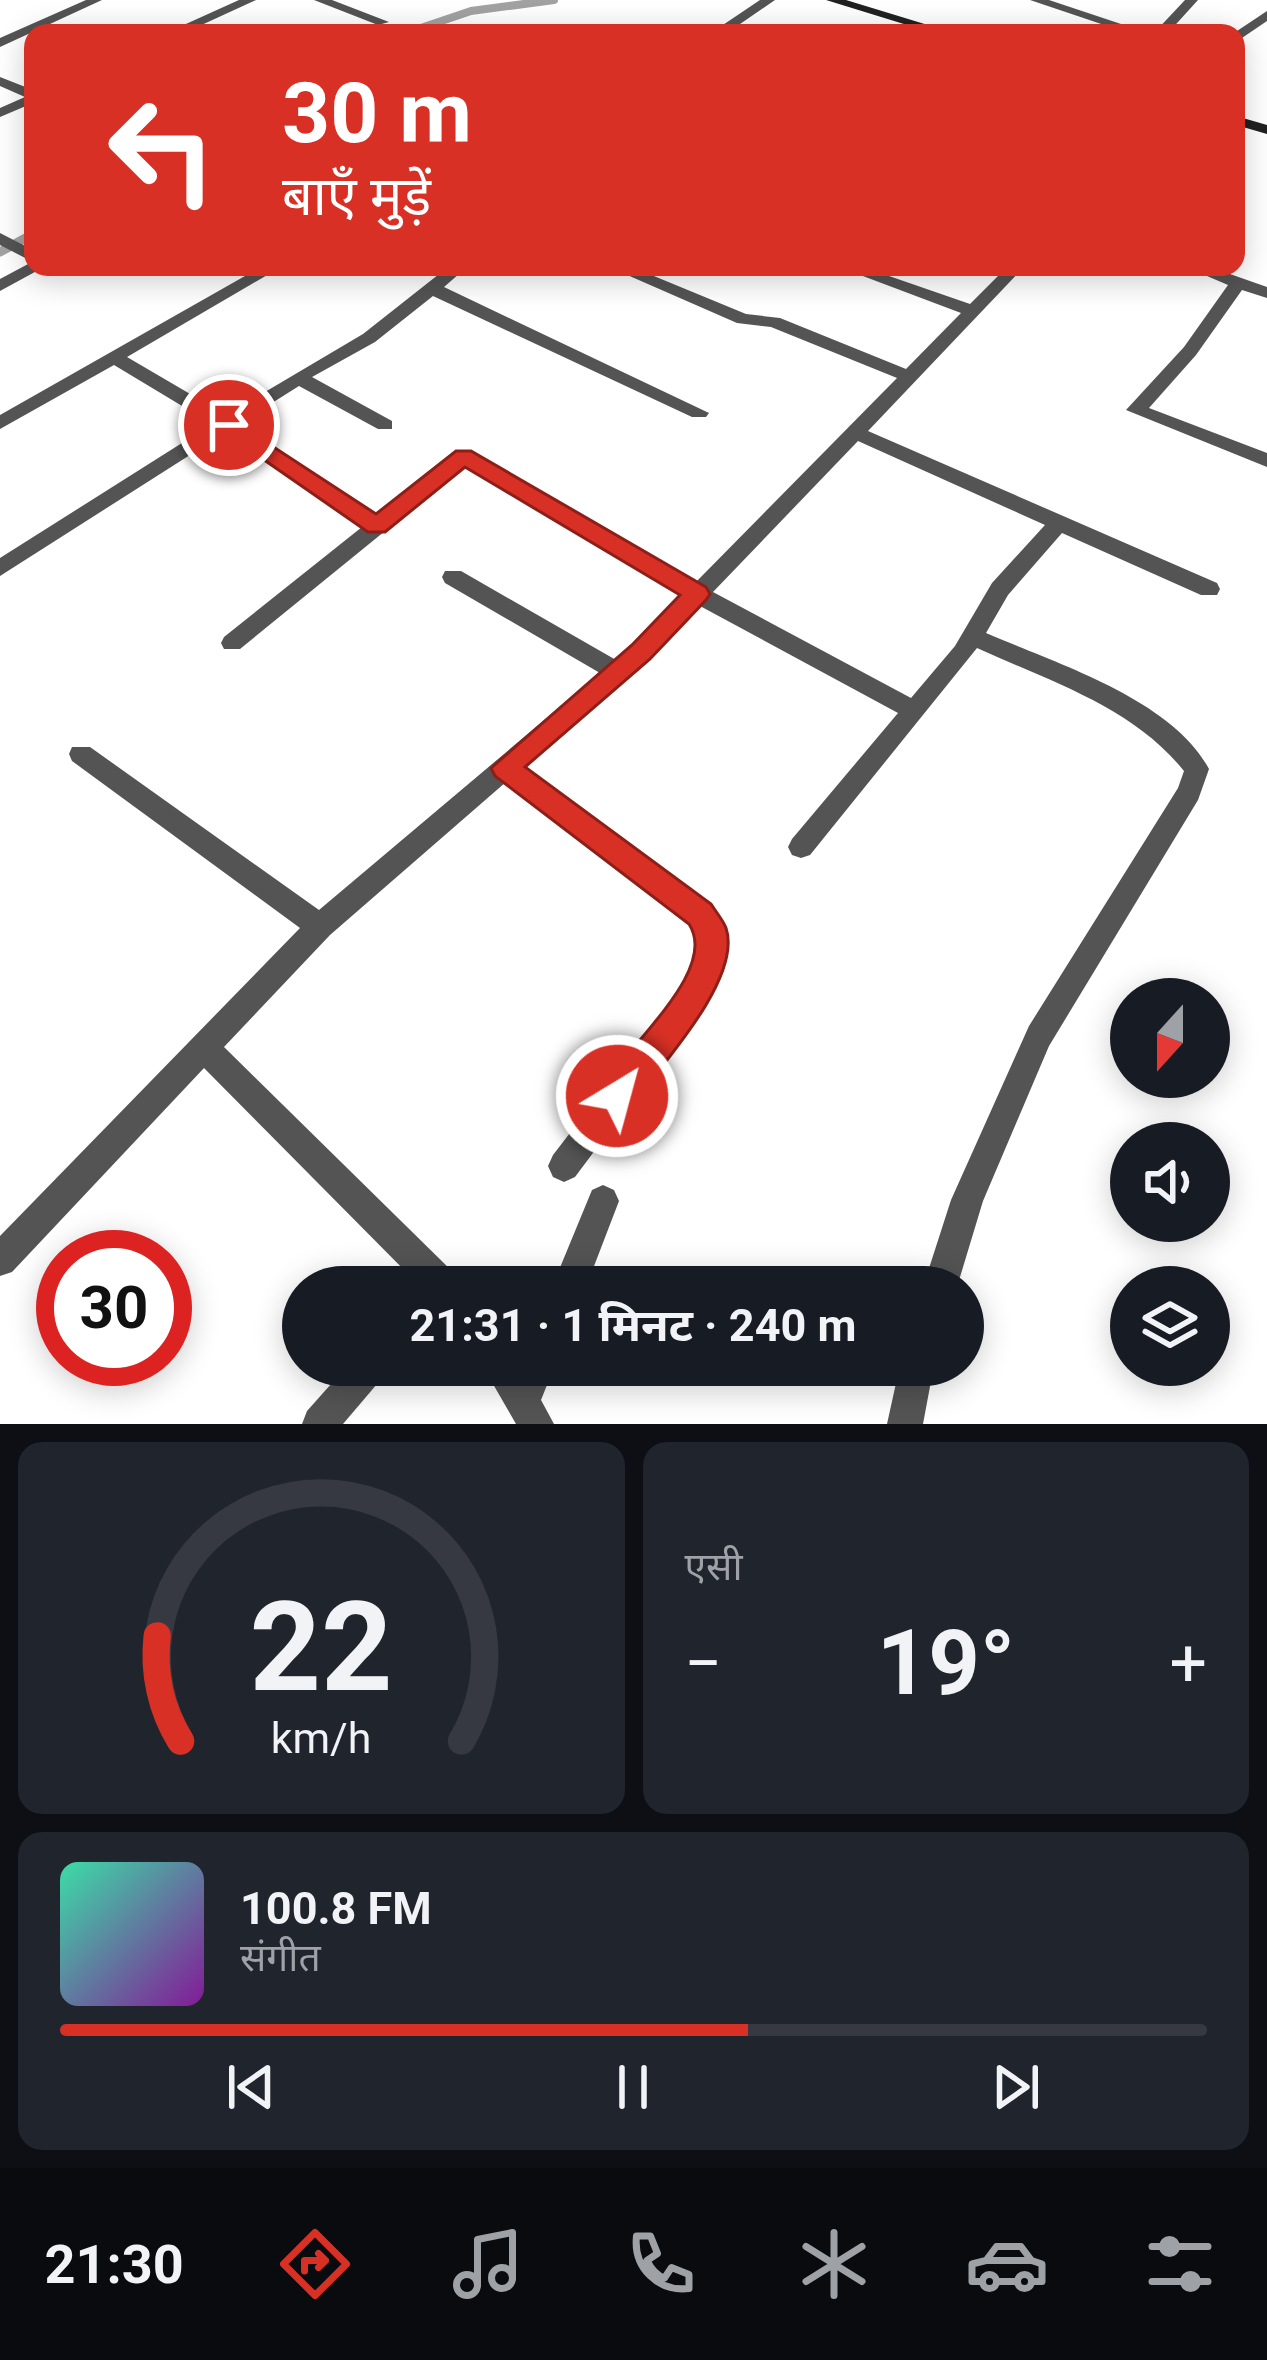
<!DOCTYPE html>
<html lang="hi">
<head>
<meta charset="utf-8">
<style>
	:root { --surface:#171b24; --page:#20242c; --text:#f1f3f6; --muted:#9ea1a6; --line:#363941; --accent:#d93025 }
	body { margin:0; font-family:Roboto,"Noto Sans Devanagari",sans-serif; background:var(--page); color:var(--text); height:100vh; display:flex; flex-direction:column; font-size:45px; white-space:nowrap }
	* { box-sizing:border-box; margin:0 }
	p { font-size:39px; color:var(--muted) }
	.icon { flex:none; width:66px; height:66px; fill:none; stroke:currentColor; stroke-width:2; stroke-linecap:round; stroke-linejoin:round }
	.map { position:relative; height:1424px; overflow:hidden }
	.details { display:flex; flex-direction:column; gap:18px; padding:18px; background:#0d0f14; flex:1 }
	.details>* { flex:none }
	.guide { position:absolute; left:24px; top:24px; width:1221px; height:252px; border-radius:24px; box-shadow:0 6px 30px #0003; background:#d93025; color:#fff; overflow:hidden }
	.needle { width:78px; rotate:201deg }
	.fabs { position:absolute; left:1110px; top:978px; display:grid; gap:24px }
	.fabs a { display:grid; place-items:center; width:120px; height:120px; border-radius:50%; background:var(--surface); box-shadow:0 6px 30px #0003; font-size:60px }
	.speed { position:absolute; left:36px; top:1230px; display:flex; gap:24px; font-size:60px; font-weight:700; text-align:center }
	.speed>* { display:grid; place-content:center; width:156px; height:156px; border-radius:50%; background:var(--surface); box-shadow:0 6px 30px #0003; line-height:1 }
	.speed .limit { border:18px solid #d22; background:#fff; color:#111 }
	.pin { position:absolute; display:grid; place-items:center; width:102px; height:102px; color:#fff; margin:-51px; border:6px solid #fff; border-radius:50%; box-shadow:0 3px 12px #0007 }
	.me { position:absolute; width:132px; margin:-66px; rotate:37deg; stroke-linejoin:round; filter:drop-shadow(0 0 9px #0008) }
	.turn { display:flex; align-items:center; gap:42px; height:252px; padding:0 60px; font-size:54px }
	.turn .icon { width:156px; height:156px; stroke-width:2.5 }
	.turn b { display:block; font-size:84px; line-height:102px }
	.big { font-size:90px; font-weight:700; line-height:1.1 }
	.details .widget { flex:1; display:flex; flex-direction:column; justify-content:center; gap:18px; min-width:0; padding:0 42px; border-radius:24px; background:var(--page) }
	.details .dial { align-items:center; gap:0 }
	.dial svg { height:312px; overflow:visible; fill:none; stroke:var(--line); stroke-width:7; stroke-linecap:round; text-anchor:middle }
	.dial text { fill:var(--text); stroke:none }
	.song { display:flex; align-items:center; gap:36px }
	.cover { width:144px; height:144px; border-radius:18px; background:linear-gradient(135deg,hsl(160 70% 55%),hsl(290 70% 35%)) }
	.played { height:12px; border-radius:6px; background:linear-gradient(90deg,var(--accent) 60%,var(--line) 60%) }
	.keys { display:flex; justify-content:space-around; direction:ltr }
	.heat { display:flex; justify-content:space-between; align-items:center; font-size:66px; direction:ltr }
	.details .tiles { flex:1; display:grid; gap:18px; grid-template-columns:1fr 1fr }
	.widget:last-child { grid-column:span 2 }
	.trip { position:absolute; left:282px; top:1266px; width:702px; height:120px; border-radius:60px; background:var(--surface); box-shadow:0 6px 30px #0003; font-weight:700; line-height:120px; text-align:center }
	.tab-bar { display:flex; height:192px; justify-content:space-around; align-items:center; background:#090b0e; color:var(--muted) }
	.tab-bar .icon { width:84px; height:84px }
	.tab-bar .active { color:var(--accent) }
	.tab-bar b { font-size:54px; color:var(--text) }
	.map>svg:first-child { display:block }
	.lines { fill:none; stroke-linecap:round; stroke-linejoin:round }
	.stream-far1 { stroke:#a2a2a2; stroke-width:8 }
	.stream { stroke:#a2a2a2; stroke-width:9 }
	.street { fill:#545454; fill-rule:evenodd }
	.secondary { fill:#212121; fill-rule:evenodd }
	.route { fill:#d93025; stroke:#8d1f18; stroke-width:3 }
</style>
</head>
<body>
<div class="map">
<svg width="1267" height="1424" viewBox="0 0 1267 1424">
	<rect width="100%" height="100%" fill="#fff"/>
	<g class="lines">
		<path class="stream-far1" d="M406,33l65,-22 83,-11"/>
		<path class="stream" d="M0,252l33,-18"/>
		<path class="street" d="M86,0h16l-102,47v-9z
			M239,0h17l-72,33h-18z
			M314,0h18l57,22 -11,3z
			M760,0h15l-48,33h-16z
			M1030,0h19l99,33h-20z
			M1185,0h13l-30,33h-14z
			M1267,11v10l-31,21 -2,-9z
			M0,77l33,13v13l-33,14v-9l25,-11 -25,-11z
			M0,233l33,17v12l-33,-17z
			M30,263l14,4 -44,24v-12z
			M261,267h20l-154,90 99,58 137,-81 85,-67h19l-23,20 265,126 -3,4h-14l-259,-121 -58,46 -63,35 80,44v8h-14l-79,-43 -59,37 136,93 81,-65h14l224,132 202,-205 -126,-51 -34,-4 -128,-56h23l114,47 34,4 126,51 55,-56 -122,-46h24l107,37 37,-37h17l-156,164 349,152 3,6 -3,6h-16l-139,-62 -54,62 -22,38c69,30 186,66 223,136l-11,31 -149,246 -66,155 -26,86h-34l28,-87 78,-174 149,-238 6,-17c-51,-64 -135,-90 -207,-123l-167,207 -9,3 -9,-3 -4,-8 4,-8 106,-126 -198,-107 -51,52 -126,109 187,138 14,38 -2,19 -16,40 -131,175 -11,5 -11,-5 -5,-11 5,-11 133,-173c9,-20 15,-39 4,-59l-184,-141 -176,153 -106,112 232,228 5,12h-40l-217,-219 -192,204 -12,4v-40l300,-308 -228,-167 -3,-7 3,-7h18l229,163 281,-237 -155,-90 -3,-6 3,-6h16l155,89 66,-64 -217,-130 -225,183h-16l-3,-6 3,-6 138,-110 -136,-95 -226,144v-18l212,-134 -98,-59 -114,64v-14zM858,441l187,84 -53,58 -37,63 -44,52 -198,-106z
			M1186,267h24l57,20v11l-25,-8 -46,65 -47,53 118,45v14l-141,-57 58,-63 44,-62z
			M603,1185l11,5 5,11 -33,86h-34l40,-97z
			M348,1365h40l-5,12 -40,47h-41l5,-13z
			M482,1365h73l-14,35 13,24h-38z
			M900,1365h34l-11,59h-36z"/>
		<path class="secondary" d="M826,0h20l108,33h-21z
			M1236,116l31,9v9l-31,-9z"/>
	</g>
	<path class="route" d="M229,418l147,96 80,-63h15l235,136 4,7 -4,6 -56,59 -125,108 186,137c5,8 12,16 15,24 17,51 -68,141 -97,180l-12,5 -12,-5 -5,-12c18,-45 121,-123 89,-172l-194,-148 -4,-8 141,-123 48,-50 -215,-128 -80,65h-17l-147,-102 -3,-5z"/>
</svg>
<div class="fabs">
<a><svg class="needle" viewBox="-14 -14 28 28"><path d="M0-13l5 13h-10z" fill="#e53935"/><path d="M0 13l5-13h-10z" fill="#9ea1a6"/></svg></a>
<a><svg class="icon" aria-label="sound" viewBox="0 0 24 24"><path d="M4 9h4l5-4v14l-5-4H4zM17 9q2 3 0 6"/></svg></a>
<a><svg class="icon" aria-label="layers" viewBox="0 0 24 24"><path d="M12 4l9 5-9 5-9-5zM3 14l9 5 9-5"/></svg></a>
</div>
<div class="speed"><div class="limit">30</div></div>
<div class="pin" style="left:229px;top:425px;background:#d93025"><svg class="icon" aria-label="arrive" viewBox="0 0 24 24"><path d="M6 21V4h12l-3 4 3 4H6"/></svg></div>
<svg class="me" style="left:617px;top:1096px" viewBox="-20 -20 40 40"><circle r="17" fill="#d93025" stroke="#fff" stroke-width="3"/><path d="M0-11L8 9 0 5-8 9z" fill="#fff"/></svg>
<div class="trip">21:31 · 1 मिनट · 240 m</div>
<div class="guide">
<div class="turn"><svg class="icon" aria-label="left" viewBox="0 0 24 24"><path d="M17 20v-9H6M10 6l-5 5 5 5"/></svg><div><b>30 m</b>बाएँ मुड़ें</div></div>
</div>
</div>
<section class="details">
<div class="tiles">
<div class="widget dial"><svg viewBox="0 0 100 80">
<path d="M14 69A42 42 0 1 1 86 69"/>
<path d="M14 69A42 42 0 0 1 8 42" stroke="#d93025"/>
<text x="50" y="56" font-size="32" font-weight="700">22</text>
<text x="50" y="72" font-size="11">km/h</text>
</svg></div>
<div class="widget"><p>एसी</p>
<div class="heat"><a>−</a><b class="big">19°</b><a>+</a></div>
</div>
<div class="widget">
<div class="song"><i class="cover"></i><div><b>100.8 FM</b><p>संगीत</p></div></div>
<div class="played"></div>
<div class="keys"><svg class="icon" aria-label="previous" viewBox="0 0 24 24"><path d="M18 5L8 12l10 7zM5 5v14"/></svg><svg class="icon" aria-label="pause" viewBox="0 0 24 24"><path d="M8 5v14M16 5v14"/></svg><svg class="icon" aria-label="next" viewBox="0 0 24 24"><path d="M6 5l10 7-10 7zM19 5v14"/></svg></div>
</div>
</div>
</section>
<nav class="tab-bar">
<b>21:30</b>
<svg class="icon active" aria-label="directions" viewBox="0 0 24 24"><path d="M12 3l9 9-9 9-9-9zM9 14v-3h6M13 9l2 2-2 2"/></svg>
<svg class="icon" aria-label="music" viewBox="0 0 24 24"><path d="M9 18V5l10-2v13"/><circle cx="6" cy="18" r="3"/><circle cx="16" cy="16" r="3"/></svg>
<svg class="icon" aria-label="phone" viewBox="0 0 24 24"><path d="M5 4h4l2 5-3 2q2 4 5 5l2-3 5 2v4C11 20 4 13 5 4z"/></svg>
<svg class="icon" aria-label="climate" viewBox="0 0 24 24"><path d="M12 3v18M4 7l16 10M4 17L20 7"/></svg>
<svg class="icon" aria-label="car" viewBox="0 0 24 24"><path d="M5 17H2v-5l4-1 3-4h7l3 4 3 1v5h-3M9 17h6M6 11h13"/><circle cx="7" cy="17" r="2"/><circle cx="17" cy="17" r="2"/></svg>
<svg class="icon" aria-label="filters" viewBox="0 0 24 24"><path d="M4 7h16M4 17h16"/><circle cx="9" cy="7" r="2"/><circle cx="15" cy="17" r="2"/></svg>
</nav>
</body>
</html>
